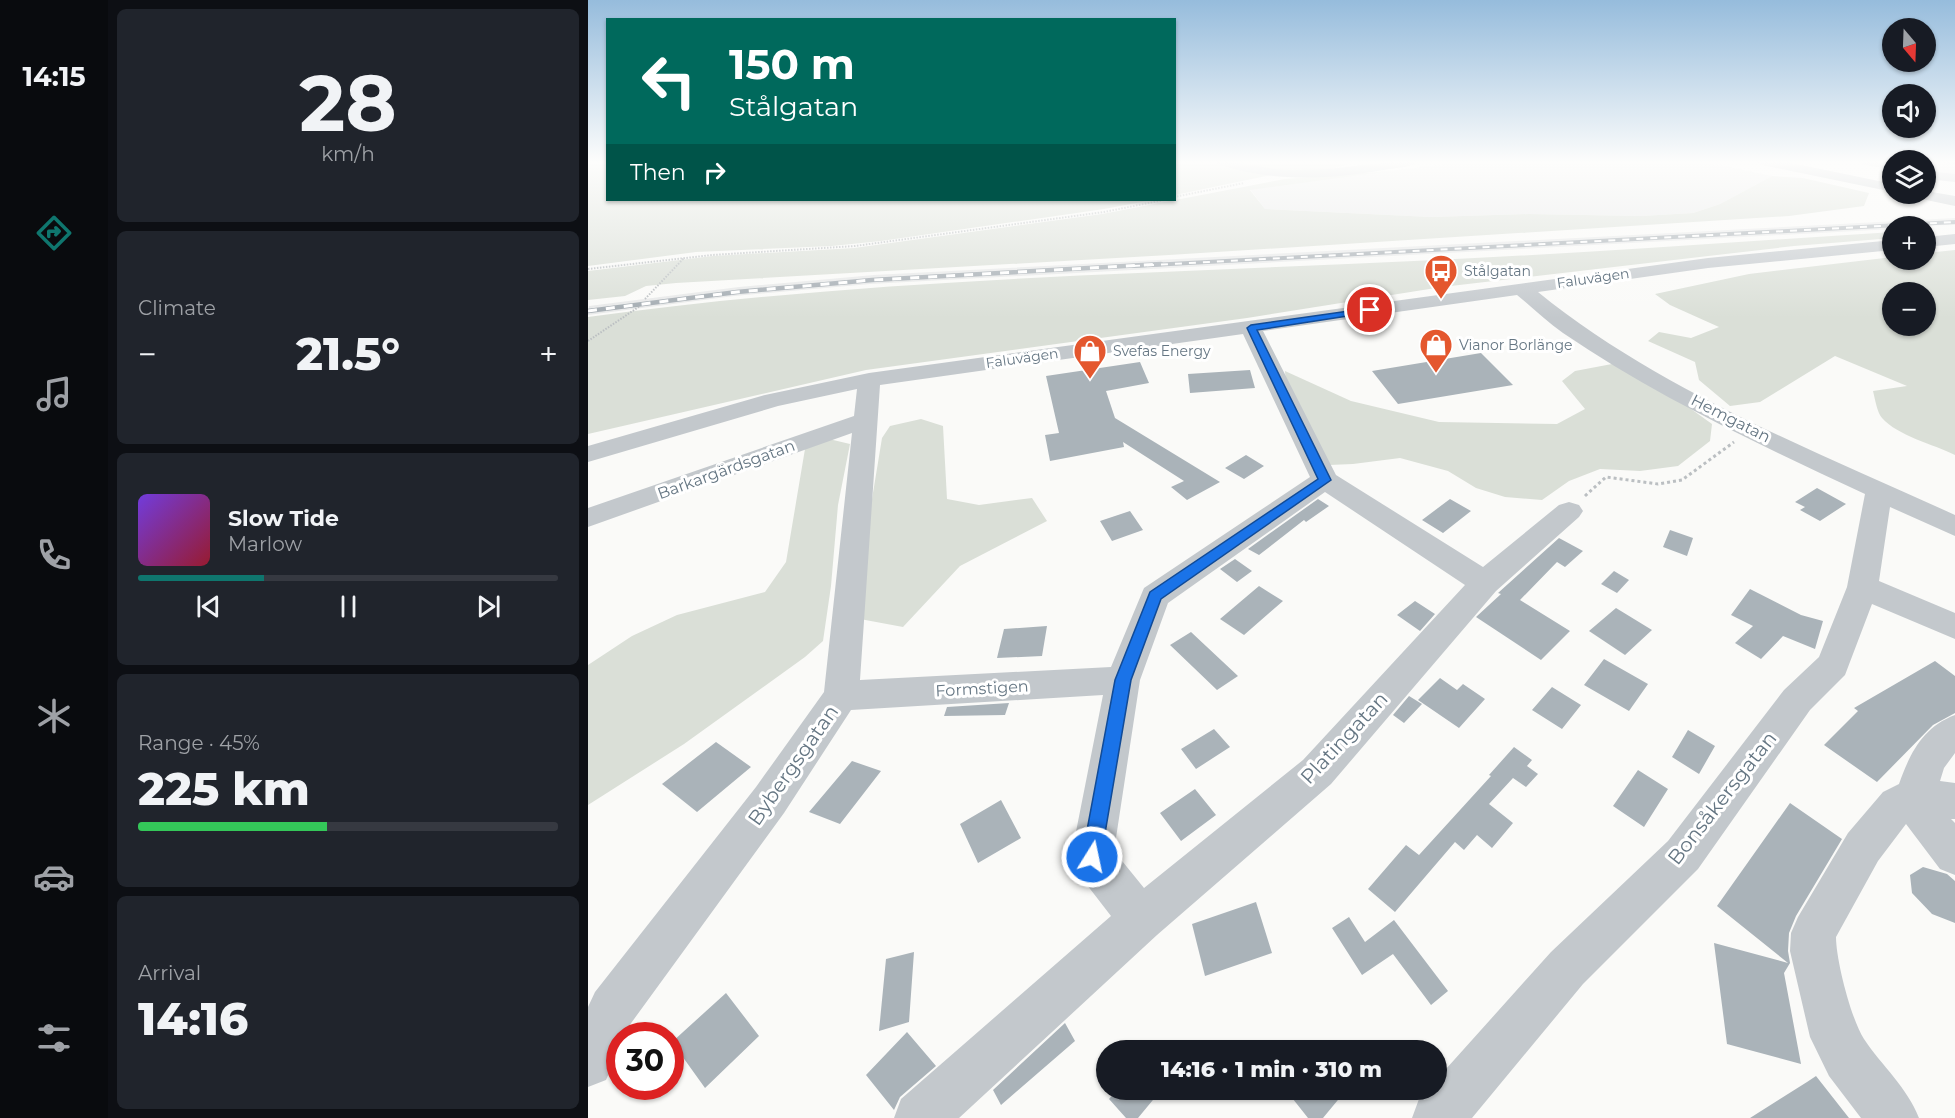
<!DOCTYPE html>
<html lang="en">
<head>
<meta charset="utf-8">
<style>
	:root { --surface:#171b24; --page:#20242c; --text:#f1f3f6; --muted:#9ea1a6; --line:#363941; --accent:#0f766e }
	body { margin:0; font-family:Montserrat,sans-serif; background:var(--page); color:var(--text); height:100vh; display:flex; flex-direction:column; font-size:22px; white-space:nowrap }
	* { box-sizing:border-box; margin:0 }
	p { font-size:20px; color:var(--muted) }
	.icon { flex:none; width:33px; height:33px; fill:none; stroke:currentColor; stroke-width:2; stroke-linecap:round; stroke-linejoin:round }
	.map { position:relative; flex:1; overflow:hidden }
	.drawer { display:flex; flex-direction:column; gap:9px; padding:9px; background:#0d0f14; width:480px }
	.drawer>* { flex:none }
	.top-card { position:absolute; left:18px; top:18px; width:570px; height:183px; border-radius:0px; box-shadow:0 2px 4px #0004; background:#00695c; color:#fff; overflow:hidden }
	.needle { width:39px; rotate:161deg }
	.tools { position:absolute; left:1294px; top:18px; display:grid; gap:12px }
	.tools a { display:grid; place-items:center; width:54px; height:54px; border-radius:50%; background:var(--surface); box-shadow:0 2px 4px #0004; font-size:30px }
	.speed { position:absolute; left:18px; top:1022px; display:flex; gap:12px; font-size:30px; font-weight:700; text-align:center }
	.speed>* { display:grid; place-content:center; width:78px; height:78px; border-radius:50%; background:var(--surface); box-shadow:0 2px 4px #0004; line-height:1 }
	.speed .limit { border:9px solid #d22; background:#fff; color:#111 }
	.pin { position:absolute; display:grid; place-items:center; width:51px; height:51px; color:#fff; margin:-26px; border:3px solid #fff; border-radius:50%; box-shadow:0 2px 6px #0007 }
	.me { position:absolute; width:66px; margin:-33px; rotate:10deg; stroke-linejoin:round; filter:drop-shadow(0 0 4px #0008) }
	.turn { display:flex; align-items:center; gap:21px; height:126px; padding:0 24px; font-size:27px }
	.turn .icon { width:78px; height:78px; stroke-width:2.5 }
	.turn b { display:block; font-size:42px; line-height:51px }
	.then { display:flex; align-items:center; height:57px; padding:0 24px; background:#0003; gap:12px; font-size:22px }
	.big { font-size:45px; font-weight:800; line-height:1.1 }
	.drawer .widget { flex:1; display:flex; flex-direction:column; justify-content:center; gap:9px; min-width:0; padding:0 21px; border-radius:9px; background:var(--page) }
	.drawer .dial { align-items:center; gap:0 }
	.dial b { font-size:78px; line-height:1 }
	.song { display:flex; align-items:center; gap:18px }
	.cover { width:72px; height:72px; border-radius:9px; background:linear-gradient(135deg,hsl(260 70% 55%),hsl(350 70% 35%)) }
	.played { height:6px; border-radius:3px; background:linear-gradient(90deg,var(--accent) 30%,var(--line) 30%) }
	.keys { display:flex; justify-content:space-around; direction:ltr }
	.heat { display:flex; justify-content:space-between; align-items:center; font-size:33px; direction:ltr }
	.charge { height:9px; border-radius:4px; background:linear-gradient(90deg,#34c759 45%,var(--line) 0) }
	.trip { position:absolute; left:508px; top:1040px; width:351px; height:60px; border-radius:30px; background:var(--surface); box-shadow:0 2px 4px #0004; font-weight:800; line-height:60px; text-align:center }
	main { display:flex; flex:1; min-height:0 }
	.menu { display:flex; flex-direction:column; width:108px; justify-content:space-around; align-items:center; background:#090b0e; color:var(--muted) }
	.menu .icon { width:42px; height:42px }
	.menu .active { color:var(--accent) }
	.menu b { font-size:27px; color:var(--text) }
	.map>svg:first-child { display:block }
	.built { fill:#e8e9e9 }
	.green { fill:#dadfd7; fill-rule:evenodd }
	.building { fill:#aab3b9 }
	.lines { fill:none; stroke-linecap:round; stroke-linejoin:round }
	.path-far1 { stroke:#bbbfc2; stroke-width:2; stroke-dasharray:1.5 1.5; stroke-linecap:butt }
	.path { stroke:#bbbfc2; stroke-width:3; stroke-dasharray:3 3; stroke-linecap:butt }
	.minor { fill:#c3c8cc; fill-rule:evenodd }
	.rail-far1-casing { stroke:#a2aab0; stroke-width:4 }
	.rail-casing { stroke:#a2aab0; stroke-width:4.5 }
	.rail-far1 { stroke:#fff; stroke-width:2; stroke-dasharray:7; stroke-linecap:butt }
	.rail { stroke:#fff; stroke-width:3; stroke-dasharray:9; stroke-linecap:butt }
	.route { fill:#1a73e8; stroke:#114b97; stroke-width:1.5 }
	.labels { text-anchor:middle; stroke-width:6; stroke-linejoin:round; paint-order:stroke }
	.far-poi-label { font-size:14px; fill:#657683; stroke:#fff; text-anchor:start }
	.far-street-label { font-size:14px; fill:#657683; stroke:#fff }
	.street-label { font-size:16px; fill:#657683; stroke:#fff }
	.near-street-label { font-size:20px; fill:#657683; stroke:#fff }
</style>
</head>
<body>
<main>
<nav class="menu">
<b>14:15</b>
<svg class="icon active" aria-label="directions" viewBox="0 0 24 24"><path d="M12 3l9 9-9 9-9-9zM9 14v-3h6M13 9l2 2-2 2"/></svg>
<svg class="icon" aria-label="music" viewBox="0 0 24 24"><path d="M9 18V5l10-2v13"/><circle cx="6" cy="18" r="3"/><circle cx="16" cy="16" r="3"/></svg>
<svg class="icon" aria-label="phone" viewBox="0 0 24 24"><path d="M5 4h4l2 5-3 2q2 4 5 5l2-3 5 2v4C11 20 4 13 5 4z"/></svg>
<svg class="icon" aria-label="climate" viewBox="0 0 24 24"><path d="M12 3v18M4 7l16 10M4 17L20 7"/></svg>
<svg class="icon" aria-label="car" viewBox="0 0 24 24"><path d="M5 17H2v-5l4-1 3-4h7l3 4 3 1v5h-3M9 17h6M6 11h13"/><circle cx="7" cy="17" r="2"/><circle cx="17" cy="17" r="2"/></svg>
<svg class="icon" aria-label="filters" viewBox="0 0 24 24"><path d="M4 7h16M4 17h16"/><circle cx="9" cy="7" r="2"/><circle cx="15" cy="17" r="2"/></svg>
</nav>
<section class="drawer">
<div class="widget dial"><b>28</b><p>km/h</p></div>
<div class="widget"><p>Climate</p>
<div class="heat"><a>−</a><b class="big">21.5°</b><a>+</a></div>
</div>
<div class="widget">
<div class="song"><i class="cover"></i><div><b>Slow Tide</b><p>Marlow</p></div></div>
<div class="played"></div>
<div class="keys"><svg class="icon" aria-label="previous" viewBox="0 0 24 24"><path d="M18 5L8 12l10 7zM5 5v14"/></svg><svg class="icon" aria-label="pause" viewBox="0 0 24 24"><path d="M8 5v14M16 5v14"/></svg><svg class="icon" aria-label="next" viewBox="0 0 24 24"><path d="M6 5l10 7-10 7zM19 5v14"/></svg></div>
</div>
<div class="widget"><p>Range · 45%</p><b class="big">225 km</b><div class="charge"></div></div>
<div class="widget"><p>Arrival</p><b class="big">14:16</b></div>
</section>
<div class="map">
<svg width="1367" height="1118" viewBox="0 0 1367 1118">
	<rect width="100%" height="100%" fill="#fafaf8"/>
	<path class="built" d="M878,161h222l38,5 46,10 -52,28 -27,9 -52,3 -111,-2 -99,3 -166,-8 -15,-20z
		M1338,161h29v14l-29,-3z
		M1367,218v7l-62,1v3l-1023,55 -136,12 -146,19 1,-9 150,-19 135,-12z"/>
	<path class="green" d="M0,161h19l1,39h544l-48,9 -223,32 -49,5 -136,6 -108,14z
		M586,161h38l59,14 -96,20z
		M644,161h112l1,4c-34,11 -79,8 -113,-4z
		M803,171l-141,19 15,19 166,8 98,-3 112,2 52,-3 27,-9 52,-28 31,2 66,15 -5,13 -75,10 -620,39 -493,28 -30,3 -21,10 -37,4v-29l125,-15 141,-8 248,-34 183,-35z
		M1305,232v6l-99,8 -352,41 -195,31 -381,52 -278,64v-117c274,-38 550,-43 826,-56 160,-7 319,-19 479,-29z
		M1367,250v205c-22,-11 -57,-19 -73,-37 -5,-6 -7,-19 -9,-27l34,-5 -72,-30 -75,46 -30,4 -31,-26 -4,-18 -47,-21 11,-9 32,6 28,-11 -49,-22 -15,-11 94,-20 144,-17v3h33v-7zM1305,292h33v34h-33z
		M1024,364l51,25 49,35 -2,17 -32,25 -38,5 -40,-2 -31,12 -27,19 -37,-3 -29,-9 -28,-17 -48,-13 -47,6 -24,1 -43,-80 -1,-14 66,30 88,21 118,2 28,-15 -23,-28 13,-10z
		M333,419l22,7 4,73 32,6 53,-7 15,23 -87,45 -57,61 -43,-8 3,-65 19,-116 8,-12z
		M241,439l21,5 -12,61 -7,81 -8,55 -18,16 -121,87 -96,61v-140l44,-29 45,-21 88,-23 21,-30 19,-113z"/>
	<path class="building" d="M893,353l32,32 -115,19 -26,-33z
		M552,362l9,21 -43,8 9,27 105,64 -33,18 -16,-13 13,-6 -61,-39 1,5 -74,14 -5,-26 14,-2 -13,-57z
		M662,370l5,18 -65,5 -2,-19z
		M658,455l18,11 -20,13 -19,-11z
		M1229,488l29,16 -26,17 -20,-11 5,-3 -10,-5z
		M730,499l11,7 -23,16 -2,-2 -45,35 -11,-6z
		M862,499l21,12 -28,22 -21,-13z
		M542,511l13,19 -31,11 -12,-20z
		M1082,530l23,8 -6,18 -24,-9z
		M971,538l24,13 -18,16 -8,-5 -37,38 50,31 -29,29 -65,-43 25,-23 -3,-1z
		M647,559l17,12 -15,11 -17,-13z
		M1026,571l15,9 -12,13 -16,-9z
		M671,586l24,15 -39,34 -24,-16z
		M1162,589l51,26 22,6 -8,28 -32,-13 -22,23 -26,-16 18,-17 -22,-11z
		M827,601l20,13 -15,17 -23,-16z
		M1028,608l36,22 -27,25 -36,-24z
		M459,626l-5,30 -45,2 7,-29z
		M603,632l47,44 -21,14 -47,-45z
		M1016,659l44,25 -19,27 -45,-26z
		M1347,661l20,15v37l-22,12 -56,57 -53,-37 34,-34 -4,-3z
		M852,678l17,12 6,-6 22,15 -26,29 -41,-28z
		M964,687l29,18 -19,24 -30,-19z
		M821,696l13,8 -18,19 -11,-8z
		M421,703l-4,12 -61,1 3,-9z
		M626,729l16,18 -34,22 -15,-20z
		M1100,730l27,16 -16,28 -27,-17z
		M128,742l35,25 -54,45 -35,-28z
		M926,747l18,13 -5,6 11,8 -12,13 -13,-9 -24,26 24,19 -21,25 -15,-13 -13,15 -9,-8 -60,70 -27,-23 38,-44 13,10 72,-79 -2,-1z
		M264,761l29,10 -41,53 -31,-12z
		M1050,770l30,19 -24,38 -31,-21z
		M607,789l21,26 -35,26 -21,-28z
		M413,800l20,38 -43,25 -18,-39z
		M1202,803l52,36 -46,77 -7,17 -1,18 2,12 -6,10 17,91 -74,-20 -13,-101 74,20 -71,-57z
		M1335,867l24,7 8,7v42l-23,-9 -20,-21 -2,-18z
		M668,902l16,51 -67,23 -13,-52z
		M761,917l16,25 29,-22 54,71 -17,14 -38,-51 -31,21 -30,-47z
		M326,952l-5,70 -30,9 7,-72z
		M138,993l33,43 -54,52 -33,-46z
		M477,1023l10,18 -74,64 -8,-15z
		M319,1032l29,34 -36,31 -6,13 -28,-35z
		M1228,1076l33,42h-99l57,-36z
		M530,1089h44l-24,29h-12l-17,-19z
		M697,1089h62l-24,29h-15z"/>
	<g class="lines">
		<path class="path-far1" d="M586,197l70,-14
			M0,269l124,-14 143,-9 249,-34 60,-12
			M57,299l39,-41
			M0,341l52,-35"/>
		<path class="path" d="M997,496l21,-19 52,7 24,-4 52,-38"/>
		<path class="minor" d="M627,161c27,0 51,9 78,9 42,1 83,-9 125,-9 -7,7 -25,7 -35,9 -58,10 -110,12 -166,-6z
			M1167,161h27l111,23v8l-131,-27z
			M1272,161l33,1v8l-31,-6z
			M1338,171l29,3v8l-29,-3z
			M1338,191l29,5v10l-43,-9 -3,-3h17z
			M1367,234v10l-29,3v-10z
			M1305,240v10l-185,18 -170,24c122,99 275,158 417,223v21l-65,-29 -11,74 76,32v26l-83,-35 -27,71 -35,35 -112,159 -115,115 -111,134h-60l7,-19 10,-10h8v-10l114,-127 117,-111 116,-151 35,-33 28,-70 18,-93c-103,-48 -208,-97 -302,-161 -16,-11 -30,-25 -46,-38l-254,36 73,144 147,92 76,-62 10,-3 10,3 4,6 -4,6 -83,74 -165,193 -174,151 -198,183h-65l7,-19 210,-183 -34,-44 -6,-15 32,-162 -252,15 -67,103 -155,213 -4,9h-5v13l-14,32 -18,7v-80l7,-15 161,-205 68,-95 28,-259 -264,94v-19l266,-92 3,-27 -79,17 -190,56v-16l177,-51 104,-22 839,-115zM655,334l67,143 -166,111 -33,79 -251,13 20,-295zM737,492l140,93 -162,175 -159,128 -30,-37 26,-171 28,-77z
			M1367,715v38l-11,15 -4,13 15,2v36h-4l4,4v52l-15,-6 -34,-45 -28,37 -42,76c0,23 15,82 28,102 18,27 43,48 55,79h-58l-32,-42 -19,-39 -20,-86 1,-18 7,-16 50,-84 35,-41 16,-8c11,-31 24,-57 56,-69z"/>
		<g class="rail-far1-casing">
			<path id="rail-far1" d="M1354,161l13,1
				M545,266l822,-44"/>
		</g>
		<g class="rail-casing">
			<path id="rail" d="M0,311l149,-19 135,-12 289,-16"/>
		</g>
		<use href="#rail-far1" class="rail-far1"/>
		<use href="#rail" class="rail"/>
	</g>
	<linearGradient id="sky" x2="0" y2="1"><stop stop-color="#96bcdc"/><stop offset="0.51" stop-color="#fdfdfc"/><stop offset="1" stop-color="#fdfdfc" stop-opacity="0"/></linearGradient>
	<rect width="1367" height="318" fill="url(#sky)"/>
	<path class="route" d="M782,308h3v4l-116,18 74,150 -170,119 -30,81 -30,177 -3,7 -6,2 -7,-2 -3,-7 33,-177 35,-88 168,-113 -71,-151 4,-3z"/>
	<defs>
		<g id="bus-pin" transform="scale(1.725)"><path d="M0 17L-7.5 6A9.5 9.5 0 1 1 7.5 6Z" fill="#e4572e" stroke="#fff"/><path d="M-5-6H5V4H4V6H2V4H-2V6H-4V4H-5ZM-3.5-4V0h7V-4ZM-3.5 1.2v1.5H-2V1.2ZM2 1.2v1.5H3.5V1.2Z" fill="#fff"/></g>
		<g id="shop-pin" transform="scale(1.725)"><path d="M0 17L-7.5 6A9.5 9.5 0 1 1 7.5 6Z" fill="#e4572e" stroke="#fff"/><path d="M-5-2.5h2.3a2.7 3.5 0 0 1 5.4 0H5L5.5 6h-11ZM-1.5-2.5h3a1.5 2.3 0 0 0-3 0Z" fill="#fff"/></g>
	</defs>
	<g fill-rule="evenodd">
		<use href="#bus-pin" x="853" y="271"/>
		<use href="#shop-pin" x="848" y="345"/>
		<use href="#shop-pin" x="502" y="351"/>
	</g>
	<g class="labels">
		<g class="far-poi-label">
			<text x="876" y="276">Stålgatan</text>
			<text x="871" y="350">Vianor Borlänge</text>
			<text x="525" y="356">Svefas Energy</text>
		</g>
		<g class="far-street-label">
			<text transform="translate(1005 278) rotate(-8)" y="5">Faluvägen</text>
			<text transform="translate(434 358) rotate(-8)" y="5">Faluvägen</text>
		</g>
		<g class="street-label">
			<text transform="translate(1143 418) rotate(27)" y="6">Hemgatan</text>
			<text transform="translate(138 469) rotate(-20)" y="6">Barkargärdsgatan</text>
			<text transform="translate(394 688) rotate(-3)" y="6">Formstigen</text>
		</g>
		<g class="near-street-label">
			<text transform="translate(756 738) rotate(-47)" y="7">Platingatan</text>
			<text transform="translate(205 765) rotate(-55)" y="7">Bybergsgatan</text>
			<text transform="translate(1134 798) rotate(-52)" y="7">Bonsåkersgatan</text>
		</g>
	</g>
</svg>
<div class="tools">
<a><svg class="needle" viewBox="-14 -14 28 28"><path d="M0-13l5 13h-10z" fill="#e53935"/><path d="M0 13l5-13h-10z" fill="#9ea1a6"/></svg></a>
<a><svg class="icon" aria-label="sound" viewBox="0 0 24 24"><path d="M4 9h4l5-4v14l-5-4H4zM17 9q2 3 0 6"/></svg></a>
<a><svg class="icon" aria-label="layers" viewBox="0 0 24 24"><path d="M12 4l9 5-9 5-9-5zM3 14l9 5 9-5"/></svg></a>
<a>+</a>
<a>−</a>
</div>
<div class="speed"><div class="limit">30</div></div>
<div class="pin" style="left:782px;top:310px;background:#d93025"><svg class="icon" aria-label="arrive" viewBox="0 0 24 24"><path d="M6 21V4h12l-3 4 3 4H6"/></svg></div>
<svg class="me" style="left:504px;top:857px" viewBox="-20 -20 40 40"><circle r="17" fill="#1a73e8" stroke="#fff" stroke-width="3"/><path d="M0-11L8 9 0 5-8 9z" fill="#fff"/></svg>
<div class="trip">14:16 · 1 min · 310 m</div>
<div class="top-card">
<div class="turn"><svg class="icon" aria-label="left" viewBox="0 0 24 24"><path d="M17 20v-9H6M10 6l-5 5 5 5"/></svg><div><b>150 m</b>Stålgatan</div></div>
<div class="then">Then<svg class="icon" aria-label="right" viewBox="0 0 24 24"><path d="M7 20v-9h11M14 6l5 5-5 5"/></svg></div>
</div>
</div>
</main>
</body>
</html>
